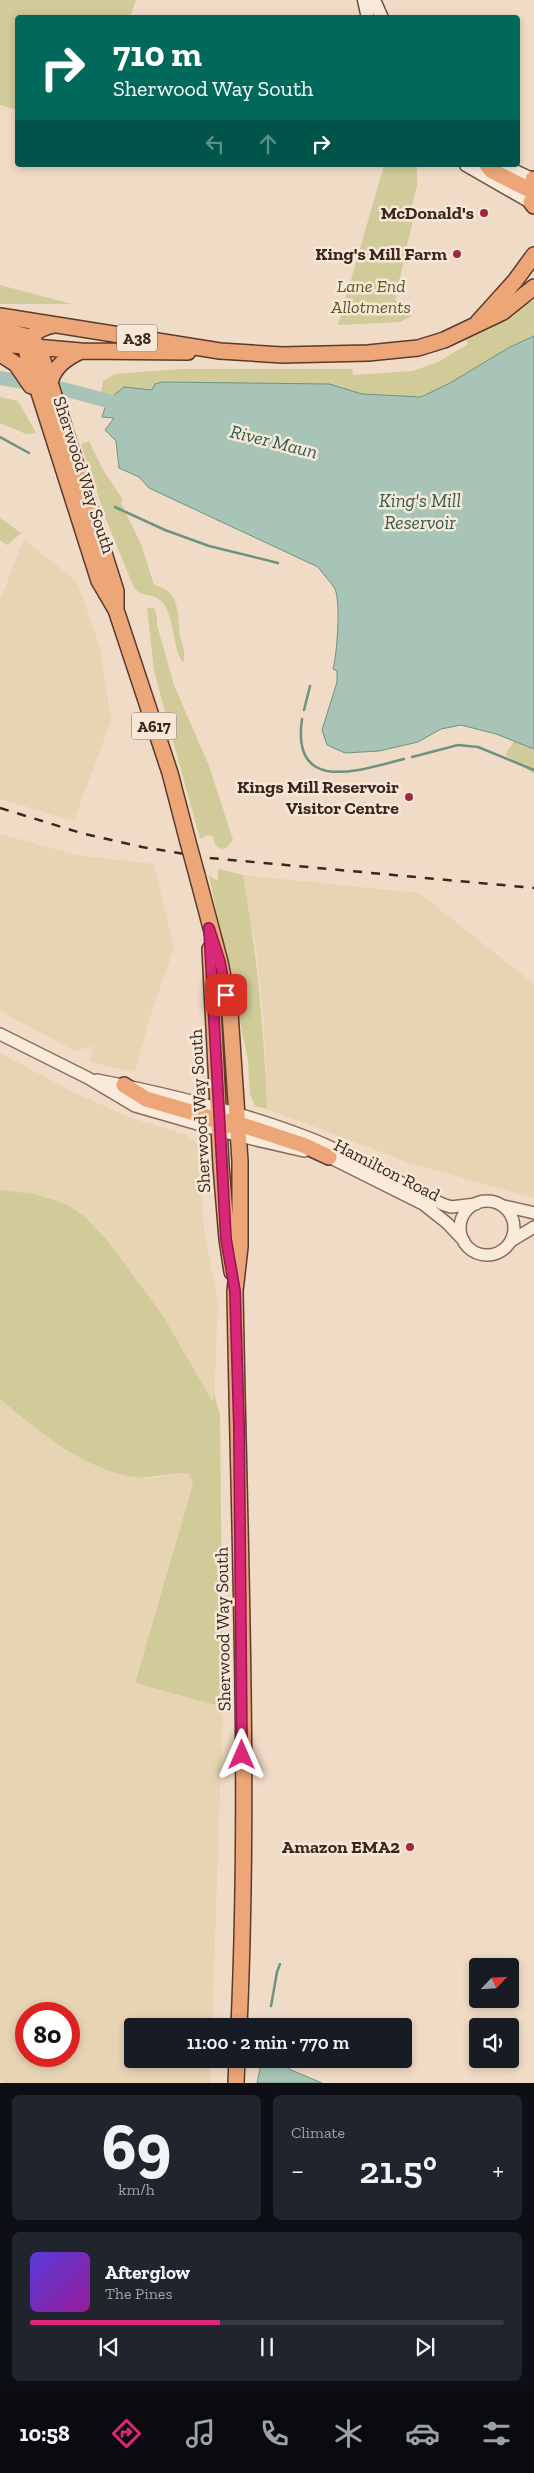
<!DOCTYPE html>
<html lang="en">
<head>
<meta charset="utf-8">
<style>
	:root { --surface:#171b24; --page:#20242c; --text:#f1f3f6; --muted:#9ea1a6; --line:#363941; --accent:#db2777 }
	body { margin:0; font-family:"Zilla Slab",serif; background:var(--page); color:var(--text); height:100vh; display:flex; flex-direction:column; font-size:19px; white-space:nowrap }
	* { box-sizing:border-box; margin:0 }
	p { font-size:16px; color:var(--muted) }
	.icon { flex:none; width:28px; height:28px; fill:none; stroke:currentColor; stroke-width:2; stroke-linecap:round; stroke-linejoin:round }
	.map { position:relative; height:2083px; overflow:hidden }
	.panel { display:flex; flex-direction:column; gap:12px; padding:12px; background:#0d0f14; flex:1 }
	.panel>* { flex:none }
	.banner { position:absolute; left:15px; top:15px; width:505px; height:152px; border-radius:5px; box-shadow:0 2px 8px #0003; background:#00695c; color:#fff; overflow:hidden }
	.needle { width:32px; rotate:65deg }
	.fabs { position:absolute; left:469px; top:1958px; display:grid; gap:10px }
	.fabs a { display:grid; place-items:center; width:50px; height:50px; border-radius:5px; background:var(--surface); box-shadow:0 2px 8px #0003; font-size:25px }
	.speed { position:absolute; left:15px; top:2002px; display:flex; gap:10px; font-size:25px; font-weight:700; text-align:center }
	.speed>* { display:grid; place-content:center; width:65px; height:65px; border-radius:50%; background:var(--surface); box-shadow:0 2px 8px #0003; line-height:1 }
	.speed .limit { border:8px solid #d22; background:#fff; color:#111 }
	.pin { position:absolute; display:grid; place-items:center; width:42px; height:42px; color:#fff; margin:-21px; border-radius:10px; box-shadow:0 2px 8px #0006 }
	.me { position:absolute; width:55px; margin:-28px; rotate:0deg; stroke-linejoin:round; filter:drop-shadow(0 0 4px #0008) }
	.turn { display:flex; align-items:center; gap:18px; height:105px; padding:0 15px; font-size:22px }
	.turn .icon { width:65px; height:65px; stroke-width:2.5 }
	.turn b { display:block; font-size:35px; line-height:42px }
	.lanes { display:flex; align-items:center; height:48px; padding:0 15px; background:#0003; justify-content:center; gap:25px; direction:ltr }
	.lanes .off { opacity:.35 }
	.big { font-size:38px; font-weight:600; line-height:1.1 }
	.panel .widget { flex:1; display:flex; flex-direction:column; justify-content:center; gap:8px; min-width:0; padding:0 18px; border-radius:8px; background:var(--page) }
	.panel .dial { align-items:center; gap:0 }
	.dial b { font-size:65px; line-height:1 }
	.song { display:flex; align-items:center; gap:15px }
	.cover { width:60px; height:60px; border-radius:8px; background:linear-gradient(135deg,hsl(250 70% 55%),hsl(300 70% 35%)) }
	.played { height:5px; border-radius:2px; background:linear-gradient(90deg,var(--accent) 40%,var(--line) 40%) }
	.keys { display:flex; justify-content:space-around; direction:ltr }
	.heat { display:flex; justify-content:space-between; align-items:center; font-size:28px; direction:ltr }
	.panel .tiles { flex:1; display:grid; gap:12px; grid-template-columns:1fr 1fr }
	.widget:last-child { grid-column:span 2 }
	.trip { position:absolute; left:124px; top:2018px; width:288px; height:50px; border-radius:5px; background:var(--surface); box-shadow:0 2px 8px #0003; font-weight:600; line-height:50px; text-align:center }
	.tabs { display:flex; height:80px; justify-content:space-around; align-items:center; background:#090b0e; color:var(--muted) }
	.tabs .icon { width:35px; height:35px }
	.tabs .current { color:var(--accent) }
	.tabs b { font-size:22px; color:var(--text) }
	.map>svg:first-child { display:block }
	.farmland { fill:#e7d4b3; fill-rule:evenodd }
	.green { fill:#d0cb99 }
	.water { fill:#a7c4b6; stroke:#6d9382 }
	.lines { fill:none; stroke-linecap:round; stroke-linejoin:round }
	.stream { stroke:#6d9382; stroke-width:2.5 }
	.river { stroke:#a7c4b6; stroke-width:14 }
	.tertiary-casing { stroke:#8d6b5a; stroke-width:14 }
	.secondary-casing { stroke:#6f4c3d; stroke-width:15 }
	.trunk-casing { stroke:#5b3a2f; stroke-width:18 }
	.tertiary { stroke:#faeada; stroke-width:11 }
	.secondary { stroke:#faeada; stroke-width:12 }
	.trunk { stroke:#eca678; stroke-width:15 }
	.rail { stroke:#3c271f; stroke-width:2.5; stroke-dasharray:9 9; stroke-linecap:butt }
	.trunk-bridge-casing { stroke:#5b3a2f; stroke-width:18; stroke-linecap:butt }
	.trunk-bridge { stroke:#eca678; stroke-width:15 }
	.route-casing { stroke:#8e194d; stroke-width:12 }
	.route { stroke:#db2777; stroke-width:9 }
	.poi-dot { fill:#9f2741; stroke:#f7e7d6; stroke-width:2 }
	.labels { text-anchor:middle; stroke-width:5; stroke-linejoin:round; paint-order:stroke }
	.shield { fill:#f7e7d6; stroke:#746156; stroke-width:1 }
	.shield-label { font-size:16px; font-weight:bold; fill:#3c271f }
	.poi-label { font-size:18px; font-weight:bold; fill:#3c271f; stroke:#f7e7d6; text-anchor:end }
	.park-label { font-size:18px; font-style:italic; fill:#575a24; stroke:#f7e7d6 }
	.street-label { font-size:18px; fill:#3c271f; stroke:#f7e7d6 }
	.water-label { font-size:19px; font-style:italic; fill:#2d5d50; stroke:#f7e7d6 }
</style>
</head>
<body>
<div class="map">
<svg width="534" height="2083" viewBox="0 0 534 2083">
	<rect width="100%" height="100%" fill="#f0dbc6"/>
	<path class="farmland" d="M24,539l53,43 23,65 11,73 -37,101 -74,-22v-199z
		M0,834l76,21 78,9 20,84 -23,66 -16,58 -45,-10 3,-16 -18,5 -75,-40z
		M243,875l176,18 115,91v214l-127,-36 -140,-53 -3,-86 -8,-74z
		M0,1053l75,40 56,25 56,17 9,7 5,12v43l4,39 13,66 -4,101 -51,-87 -56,-76 -41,-36 -31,-10 -35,-4z
		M0,1399l33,28 100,50 22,1 21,-7 14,3 3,10 -58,198 88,25 -11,319h-80v33h79l-1,24h-206l-4,-4zM26,2014h43v42h-43z"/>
	<path class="green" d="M0,0h136l-6,17 -112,1 -1,92 -17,-5z
		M384,165h33v21l-7,27 4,2 -19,85 17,16 -12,6 -62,3z
		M0,285l72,19h-72z
		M534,300v36l-24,11 -60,36 -29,14 -59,-3 -33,-10 -167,-2 -7,2 -3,7 -28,-4 -11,11 -12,-6 2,-11 12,-7 66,-5h171l1,6 60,-4 25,-9 30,-18 -3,-8z
		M0,397l18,4 18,32 -10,1 -26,-11z
		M89,441l13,27 21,32 -2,3 20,41 13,41c27,6 23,28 26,51 2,10 7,18 3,27 -11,-16 -9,-51 -22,-62 -8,-8 -19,-4 -27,-13l-28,-69 -25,-75z
		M0,518l21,15 -14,12 -7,-5z
		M147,608h7l3,9v8l17,60 35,81 24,74 -7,8 -5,1 -6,-4 -2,-9 -6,-1 -7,4 -46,-168z
		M515,740l19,9v25l-29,-19z
		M218,869l25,6c14,79 21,154 24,234l-12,-3 -5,-12 -2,-34 -39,-184 9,5z
		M0,1190l35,4 31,10 19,13 22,23 56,76 50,86 1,-9 6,22 3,292 -88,-24 58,-199 -3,-10c-20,-4 -37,6 -57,3 -51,-9 -95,-46 -133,-78z"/>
	<path class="water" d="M534,336v413l-38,-15 -35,-9 -20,4 -23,13 -39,9 -34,2 -18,-8 -5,-15 15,-48v-11l-4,-2c4,-15 8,-66 2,-80 -4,-7 -12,-15 -17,-22l-169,-79 -10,-11 -20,-9 -3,-27 -11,-11 9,-12 -12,-1 5,-16 17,-14 28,3 3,-6 7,-2 167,2 33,10 59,3 29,-14 60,-36z
		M262,2059h17l12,11 31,13h-65z"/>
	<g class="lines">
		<path class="stream" d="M0,437l29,16
			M115,507l50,23 44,16 69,17
			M304,710l6,-24
			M302,719c-11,76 58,51 102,40
			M412,757l46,-12 20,2 56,23
			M271,2006l6,-34 3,-8"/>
		<path class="river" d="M0,378l67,12 56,15"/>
		<g class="tertiary-casing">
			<path id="tertiary" d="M0,1034l88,44 47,28 104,30 65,15
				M97,1080c72,14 145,32 212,58 46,18 89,44 133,66l9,3 25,-3
				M322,1155l7,2 94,47 24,19 17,18
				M460 1228a27 27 0 1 1 54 0a27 27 0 1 1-54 0Z
				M504,1206l30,7
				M511,1241l23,-14"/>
		</g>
		<g class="secondary-casing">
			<path id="secondary" d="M364,0l4,18
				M374,0l8,18
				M466,165l68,39
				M502,165l32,15"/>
		</g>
		<g class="trunk-casing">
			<path id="trunk" d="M487,165l5,6 42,21
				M533,179h1
				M531,202l3,4
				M0,316l220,35 62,4 86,-2 50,-5 26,-8 59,-28 31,-25
				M478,322l37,-41 19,-26
				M54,325c-18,4 -31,13 -26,33l71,223 17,29 54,163 18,69
				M0,330l30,7 9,11 77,243v18
				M0,344l81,7 107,1
				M0,354l16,10 15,22
				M50,382c5,-16 16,-24 31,-31
				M197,875l23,87 10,50 10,149v86l-5,44c4,245 15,490 4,735
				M210,949l11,217 6,73 5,33
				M124,1085l22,14 59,17 21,10
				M230,1121l73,24 26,12
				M236,2083l1,-24"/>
		</g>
		<use href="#tertiary" class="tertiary"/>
		<use href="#secondary" class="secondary"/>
		<use href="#trunk" class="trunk"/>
		<path class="rail" d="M0,808l81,25 61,14 68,11 324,30"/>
		<g class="trunk-bridge-casing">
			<path id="trunk-bridge" d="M188,842l9,33"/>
		</g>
		<use href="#trunk-bridge" class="trunk-bridge"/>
	</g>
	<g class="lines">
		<g class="route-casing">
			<path id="route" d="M226,995l-6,-33 -11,-34 17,311 9,52 4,136 3,328"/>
		</g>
		<use href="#route" class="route"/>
	</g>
	<g class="poi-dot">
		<circle cx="484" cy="213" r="5"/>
		<circle cx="457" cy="254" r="5"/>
		<circle cx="409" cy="797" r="5"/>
		<circle cx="410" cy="1847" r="5"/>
	</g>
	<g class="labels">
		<g class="shield">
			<rect x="117" y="324.5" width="40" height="27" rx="4"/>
			<rect x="131.5" y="712.5" width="45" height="27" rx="4"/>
		</g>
		<g class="shield-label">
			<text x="137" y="344">A38</text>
			<text x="154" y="732">A617</text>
		</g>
		<g class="poi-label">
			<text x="474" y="219">McDonald's</text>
			<text x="447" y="260">King's Mill Farm</text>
			<text x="399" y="793">Kings Mill Reservoir<tspan x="399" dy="21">Visitor Centre</tspan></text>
			<text x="400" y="1853">Amazon EMA2</text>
		</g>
		<g class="park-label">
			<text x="371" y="292">Lane End<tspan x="371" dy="21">Allotments</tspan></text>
		</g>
		<g class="street-label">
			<text transform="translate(84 475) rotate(72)" y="6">Sherwood Way South</text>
			<text transform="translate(200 1111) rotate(-93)" y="6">Sherwood Way South</text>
			<text transform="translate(387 1170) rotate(27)" y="6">Hamilton Road</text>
			<text transform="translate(223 1629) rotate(-91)" y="6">Sherwood Way South</text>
		</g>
		<g class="water-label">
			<text transform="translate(274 441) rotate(14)" y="7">River Maun</text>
			<text x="420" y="507">King's Mill<tspan x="420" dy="22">Reservoir</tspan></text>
		</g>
	</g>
</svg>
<div class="fabs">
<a><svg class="needle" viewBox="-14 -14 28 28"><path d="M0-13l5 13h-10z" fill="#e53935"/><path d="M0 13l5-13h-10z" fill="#9ea1a6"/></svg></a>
<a><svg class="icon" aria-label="sound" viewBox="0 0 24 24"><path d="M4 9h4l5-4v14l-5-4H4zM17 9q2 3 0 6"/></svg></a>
</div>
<div class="speed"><div class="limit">80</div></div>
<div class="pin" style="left:226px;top:995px;background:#d93025"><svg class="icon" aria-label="arrive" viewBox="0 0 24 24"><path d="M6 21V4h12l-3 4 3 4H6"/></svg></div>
<svg class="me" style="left:242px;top:1755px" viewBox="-20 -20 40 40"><path d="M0-17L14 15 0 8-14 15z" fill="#db2777" stroke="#fff" stroke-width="4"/></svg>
<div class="trip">11:00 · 2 min · 770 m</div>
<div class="banner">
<div class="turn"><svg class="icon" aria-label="right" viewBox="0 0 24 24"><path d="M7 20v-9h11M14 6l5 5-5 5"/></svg><div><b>710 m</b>Sherwood Way South</div></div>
<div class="lanes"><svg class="icon off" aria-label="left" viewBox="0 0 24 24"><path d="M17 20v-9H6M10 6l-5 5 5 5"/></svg><svg class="icon off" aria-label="ahead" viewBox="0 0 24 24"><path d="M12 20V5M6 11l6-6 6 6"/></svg><svg class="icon" aria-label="right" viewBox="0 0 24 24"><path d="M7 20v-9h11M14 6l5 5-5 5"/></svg></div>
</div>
</div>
<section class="panel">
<div class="tiles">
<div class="widget dial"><b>69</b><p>km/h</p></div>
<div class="widget"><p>Climate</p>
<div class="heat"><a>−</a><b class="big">21.5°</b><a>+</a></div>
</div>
<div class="widget">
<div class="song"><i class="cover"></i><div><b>Afterglow</b><p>The Pines</p></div></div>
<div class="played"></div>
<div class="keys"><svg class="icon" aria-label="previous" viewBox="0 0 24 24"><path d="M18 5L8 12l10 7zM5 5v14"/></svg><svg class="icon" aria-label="pause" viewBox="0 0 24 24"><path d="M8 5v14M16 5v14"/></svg><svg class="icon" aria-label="next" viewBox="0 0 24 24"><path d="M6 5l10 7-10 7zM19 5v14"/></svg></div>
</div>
</div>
</section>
<nav class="tabs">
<b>10:58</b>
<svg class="icon current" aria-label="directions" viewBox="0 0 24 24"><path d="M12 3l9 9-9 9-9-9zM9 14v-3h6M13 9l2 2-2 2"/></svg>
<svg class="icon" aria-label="music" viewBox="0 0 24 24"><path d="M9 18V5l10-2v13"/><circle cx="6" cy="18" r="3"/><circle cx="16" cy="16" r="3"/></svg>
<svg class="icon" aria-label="phone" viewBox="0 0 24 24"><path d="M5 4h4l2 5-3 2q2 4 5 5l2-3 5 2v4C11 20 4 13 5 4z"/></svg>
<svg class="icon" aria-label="climate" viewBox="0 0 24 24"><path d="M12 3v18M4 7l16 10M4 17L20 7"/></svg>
<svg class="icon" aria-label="car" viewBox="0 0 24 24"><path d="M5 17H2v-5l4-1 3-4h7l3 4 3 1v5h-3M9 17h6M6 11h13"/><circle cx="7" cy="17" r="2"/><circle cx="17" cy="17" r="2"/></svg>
<svg class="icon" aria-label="filters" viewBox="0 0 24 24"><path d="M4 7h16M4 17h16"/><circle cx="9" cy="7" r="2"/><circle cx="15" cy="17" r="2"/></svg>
</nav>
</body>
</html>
